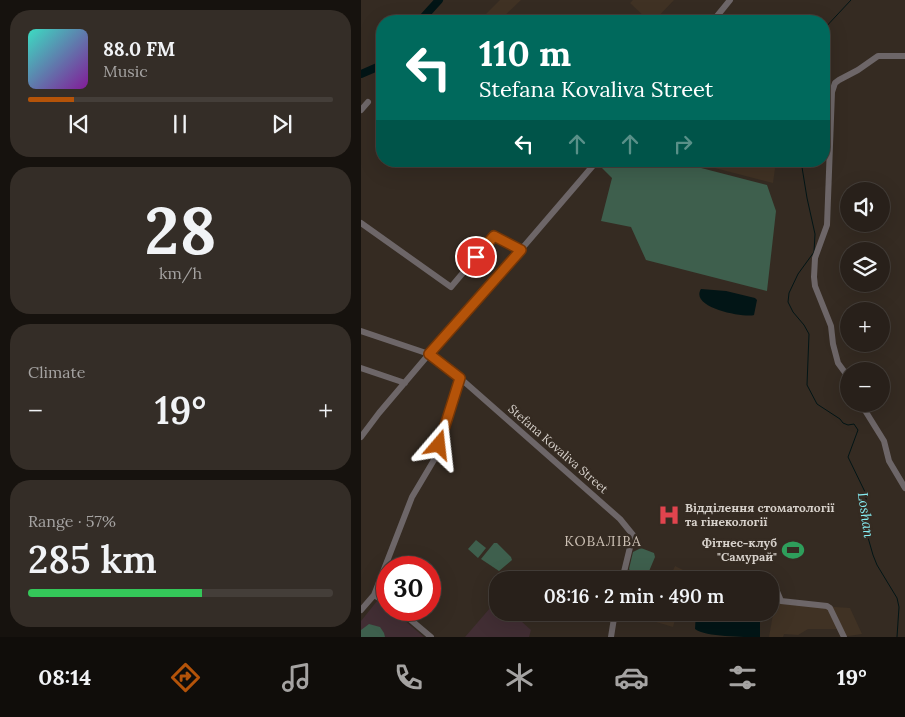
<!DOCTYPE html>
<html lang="en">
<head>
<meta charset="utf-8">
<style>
	:root { --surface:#28201a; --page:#342d27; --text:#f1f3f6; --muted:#a5a3a2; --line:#443e39; --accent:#b45309 }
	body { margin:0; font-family:Lora,serif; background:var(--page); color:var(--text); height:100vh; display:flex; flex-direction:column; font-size:19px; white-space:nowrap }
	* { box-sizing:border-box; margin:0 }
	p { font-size:16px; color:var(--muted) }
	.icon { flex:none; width:28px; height:28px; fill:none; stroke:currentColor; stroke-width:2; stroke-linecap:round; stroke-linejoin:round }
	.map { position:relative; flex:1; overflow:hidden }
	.drawer { display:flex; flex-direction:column; gap:10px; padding:10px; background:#16120e; width:361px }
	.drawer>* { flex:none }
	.guide { position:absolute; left:15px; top:15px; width:454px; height:152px; border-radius:20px; box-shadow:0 5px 20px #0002,0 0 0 1px var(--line); background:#00695c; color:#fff; overflow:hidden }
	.controls { position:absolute; left:479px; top:182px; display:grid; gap:10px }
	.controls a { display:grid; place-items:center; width:50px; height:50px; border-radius:50%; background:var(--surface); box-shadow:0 5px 20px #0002,0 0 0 1px var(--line); font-size:25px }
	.speed { position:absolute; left:15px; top:556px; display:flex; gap:10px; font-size:25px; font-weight:700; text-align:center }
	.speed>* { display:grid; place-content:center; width:65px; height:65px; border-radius:50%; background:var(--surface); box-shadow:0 5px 20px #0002,0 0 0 1px var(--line); line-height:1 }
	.speed .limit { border:8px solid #d22; background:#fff; color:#111 }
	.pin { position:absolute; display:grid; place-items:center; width:42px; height:42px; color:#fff; margin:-21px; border:2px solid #fff; border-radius:50%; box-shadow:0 1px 5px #0007 }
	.me { position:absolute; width:55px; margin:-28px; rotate:17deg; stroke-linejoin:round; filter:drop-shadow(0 0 4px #0008) }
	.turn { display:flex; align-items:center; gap:18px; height:105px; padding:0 20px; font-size:22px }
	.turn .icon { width:65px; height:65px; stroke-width:2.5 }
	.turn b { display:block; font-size:35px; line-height:42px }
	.lanes { display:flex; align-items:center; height:48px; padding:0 20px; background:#0003; justify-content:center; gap:25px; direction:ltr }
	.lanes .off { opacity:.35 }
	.big { font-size:38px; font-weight:600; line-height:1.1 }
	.drawer .card { flex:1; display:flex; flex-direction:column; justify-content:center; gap:8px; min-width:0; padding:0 18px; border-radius:20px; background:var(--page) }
	.drawer .dial { align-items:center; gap:0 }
	.dial b { font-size:65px; line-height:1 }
	.song { display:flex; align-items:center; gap:15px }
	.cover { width:60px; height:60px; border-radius:8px; background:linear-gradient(135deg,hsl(170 70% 55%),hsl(290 70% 35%)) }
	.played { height:5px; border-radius:2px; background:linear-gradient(90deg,var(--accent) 15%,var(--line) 15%) }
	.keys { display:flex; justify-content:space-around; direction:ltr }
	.heat { display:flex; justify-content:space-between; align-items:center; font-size:28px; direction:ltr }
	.charge { height:8px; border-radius:4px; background:linear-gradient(90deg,#34c759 57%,var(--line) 0) }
	.trip { position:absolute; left:128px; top:571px; width:290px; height:50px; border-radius:20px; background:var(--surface); box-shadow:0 5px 20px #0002,0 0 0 1px var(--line); font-weight:600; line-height:50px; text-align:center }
	.dock { display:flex; height:80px; justify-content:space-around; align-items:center; background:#100d0a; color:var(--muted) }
	.dock .icon { width:35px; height:35px }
	.dock .current { color:var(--accent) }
	.dock b { font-size:22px; color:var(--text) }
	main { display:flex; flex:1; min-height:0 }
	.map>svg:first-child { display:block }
	.built { fill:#403224 }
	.education { fill:#422e34 }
	.green { fill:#3e5f4d }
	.water { fill:#021516 }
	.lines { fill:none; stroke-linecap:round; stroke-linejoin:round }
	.stream { stroke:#021516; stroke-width:1 }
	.river { stroke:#021516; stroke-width:8 }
	.minor { stroke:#6d6668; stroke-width:6 }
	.route-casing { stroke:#753606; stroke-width:12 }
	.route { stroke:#b45309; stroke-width:9 }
	.labels { text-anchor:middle; stroke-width:5; stroke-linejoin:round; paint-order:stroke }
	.street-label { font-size:12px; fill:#d7d1cb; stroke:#352b22 }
	.poi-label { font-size:12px; font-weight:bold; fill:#d7d1cb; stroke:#352b22; text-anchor:start }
	.water-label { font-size:14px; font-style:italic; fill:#86ecf2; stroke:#352b22 }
	.neighbourhood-label { font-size:14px; letter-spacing:1px; fill:#cdc1b5; stroke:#352b22 }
</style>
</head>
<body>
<main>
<section class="drawer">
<div class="card">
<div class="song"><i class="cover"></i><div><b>88.0 FM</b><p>Music</p></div></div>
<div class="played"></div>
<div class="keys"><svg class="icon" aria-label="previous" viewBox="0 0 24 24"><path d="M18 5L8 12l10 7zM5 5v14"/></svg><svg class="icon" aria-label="pause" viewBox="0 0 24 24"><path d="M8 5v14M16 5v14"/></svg><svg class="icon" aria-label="next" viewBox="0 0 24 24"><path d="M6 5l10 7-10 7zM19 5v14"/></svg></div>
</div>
<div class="card dial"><b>28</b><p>km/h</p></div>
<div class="card"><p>Climate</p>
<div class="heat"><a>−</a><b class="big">19°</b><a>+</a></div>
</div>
<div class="card"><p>Range · 57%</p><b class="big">285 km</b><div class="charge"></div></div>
</section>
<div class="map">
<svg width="544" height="637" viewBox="0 0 544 637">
	<rect width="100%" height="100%" fill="#352b22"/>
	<path class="built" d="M139,0h21l-22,21h-20z
		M272,0h41l-20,21h-5l-19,-18z
		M352,161h63l-3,22 -62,-16z
		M314,566l12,6 -2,8h-16z
		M414,603l75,5 12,26 -20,3 -5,-8h-29l-10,6 -14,-1 -1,3h-14z
		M276,613v-1l40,1 -4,14 -37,-11z"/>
	<path class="education" d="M136,600v12l15,1 19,17 -2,7h-64z
		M16,601l10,7v2h3l14,10 20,17h-63v-16z"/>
	<path class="green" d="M247,161h66l93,24 9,26 -9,80 -121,-31 -15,-33 -30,-6 11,-43 -10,-10z
		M115,540l10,8 -8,10 -10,-9z
		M133,543h3l14,14 1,3 -13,11 -18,-12z
		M280,548l13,5 1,4 -8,19 -6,1 -9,-3 -3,-5 4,-17z
		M8,624l11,3 4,6 1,4h-24v-7z"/>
	<path class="water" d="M340,289l25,2 29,7 2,2 -3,15c-9,3 -65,-7 -53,-26z
		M399,612v25c-17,0 -54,0 -65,-8l1,-16z"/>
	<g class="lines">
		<path class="stream" d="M462,30l28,-30
			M440,161l6,37 8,36 -1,18 -16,22 -9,19 -1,9 5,10 11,13 5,9 -2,51 10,19 23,15 3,4 5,2 6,-1 4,6 -10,27 18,37v24l4,8 -3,8 6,21 4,10 20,33 2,9 -2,30"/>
		<path class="river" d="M59,21l19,-21
			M0,74l21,-9"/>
		<path class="minor" d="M352,21l17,-21
			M0,110l7,-8
			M0,223l90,64 43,-51 27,14
			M0,331l68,23 31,24 160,141 13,16 -11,45
			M0,368l44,15
			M488,378l-11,-15 -5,-19 -2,-18 -16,-40 -1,-9 1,-19 12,-33 5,-133 3,-9 4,-3 19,-10 20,-14h27
			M500,404l23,37 5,20 16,27
			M0,437l18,-24 50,-59 42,-46 126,-147
			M415,589l5,12 46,5 3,2 14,29
			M13,595l13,8
			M0,610l13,-15 38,-98 22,-37 26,-82
			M38,610l32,27
			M250,637l4,-25"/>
	</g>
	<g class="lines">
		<g class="route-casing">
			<path id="route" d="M78,445l21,-67 -31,-24 92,-104 -27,-14 -18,21"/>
		</g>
		<use href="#route" class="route"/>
	</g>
	<defs>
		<g id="hospital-bare" transform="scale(1.725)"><path d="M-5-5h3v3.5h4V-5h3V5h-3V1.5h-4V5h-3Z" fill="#e0444e" stroke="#352b22" stroke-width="2.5" paint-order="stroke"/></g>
		<g id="stadium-bare" transform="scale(1.725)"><path d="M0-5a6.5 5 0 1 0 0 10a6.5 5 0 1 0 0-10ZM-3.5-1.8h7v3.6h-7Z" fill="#2e9e5b" stroke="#352b22" stroke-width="2.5" paint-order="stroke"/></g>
	</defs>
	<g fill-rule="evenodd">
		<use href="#hospital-bare" x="308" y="515"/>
		<use href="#stadium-bare" x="432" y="550"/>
	</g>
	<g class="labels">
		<g class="street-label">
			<text transform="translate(197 449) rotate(41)" y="4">Stefana Kovaliva Street</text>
		</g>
		<g class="poi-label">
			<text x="324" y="512">Відділення стоматології<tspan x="324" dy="14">та гінекології</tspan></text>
			<text x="416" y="547" text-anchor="end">Фітнес-клуб<tspan x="416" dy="14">"Самурай"</tspan></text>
		</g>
		<g class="water-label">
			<text transform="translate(505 515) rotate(82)" y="5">Loshan</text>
		</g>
		<g class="neighbourhood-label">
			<text x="242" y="546">КОВАЛІВА</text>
		</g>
	</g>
</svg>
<div class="controls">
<a><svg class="icon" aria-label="sound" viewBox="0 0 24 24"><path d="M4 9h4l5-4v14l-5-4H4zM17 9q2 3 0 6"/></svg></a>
<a><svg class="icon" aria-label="layers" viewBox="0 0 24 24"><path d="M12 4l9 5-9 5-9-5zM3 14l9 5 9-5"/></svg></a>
<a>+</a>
<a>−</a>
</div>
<div class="speed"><div class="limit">30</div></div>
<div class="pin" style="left:115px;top:257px;background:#d93025"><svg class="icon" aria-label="arrive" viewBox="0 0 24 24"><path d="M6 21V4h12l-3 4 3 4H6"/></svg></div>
<svg class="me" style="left:78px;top:445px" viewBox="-20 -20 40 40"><path d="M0-17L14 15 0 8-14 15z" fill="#b45309" stroke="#fff" stroke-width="4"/></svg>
<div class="trip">08:16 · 2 min · 490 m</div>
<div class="guide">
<div class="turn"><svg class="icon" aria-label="left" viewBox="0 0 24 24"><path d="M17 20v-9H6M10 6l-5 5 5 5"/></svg><div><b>110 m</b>Stefana Kovaliva Street</div></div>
<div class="lanes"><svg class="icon" aria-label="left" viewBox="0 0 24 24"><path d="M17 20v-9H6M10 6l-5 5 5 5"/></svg><svg class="icon off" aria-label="ahead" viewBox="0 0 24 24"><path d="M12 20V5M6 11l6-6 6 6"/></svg><svg class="icon off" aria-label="ahead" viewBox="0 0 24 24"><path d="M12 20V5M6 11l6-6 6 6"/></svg><svg class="icon off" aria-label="right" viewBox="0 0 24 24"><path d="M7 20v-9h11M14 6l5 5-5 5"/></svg></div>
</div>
</div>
</main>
<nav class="dock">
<b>08:14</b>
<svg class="icon current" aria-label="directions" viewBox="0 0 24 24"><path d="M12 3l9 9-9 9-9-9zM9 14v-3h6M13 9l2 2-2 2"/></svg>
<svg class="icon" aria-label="music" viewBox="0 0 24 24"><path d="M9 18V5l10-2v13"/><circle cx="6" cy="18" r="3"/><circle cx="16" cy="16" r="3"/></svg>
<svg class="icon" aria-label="phone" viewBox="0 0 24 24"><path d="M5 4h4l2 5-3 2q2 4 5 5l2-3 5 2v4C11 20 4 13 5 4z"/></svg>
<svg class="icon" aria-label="climate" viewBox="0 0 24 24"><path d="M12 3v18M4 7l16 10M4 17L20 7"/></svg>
<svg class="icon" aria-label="car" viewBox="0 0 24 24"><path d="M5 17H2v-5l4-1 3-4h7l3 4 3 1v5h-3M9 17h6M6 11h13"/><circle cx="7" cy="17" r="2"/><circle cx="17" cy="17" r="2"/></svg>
<svg class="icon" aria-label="filters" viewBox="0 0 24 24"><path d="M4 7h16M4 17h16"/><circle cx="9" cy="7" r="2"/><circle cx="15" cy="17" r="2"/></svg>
<b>19°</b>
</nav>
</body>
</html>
